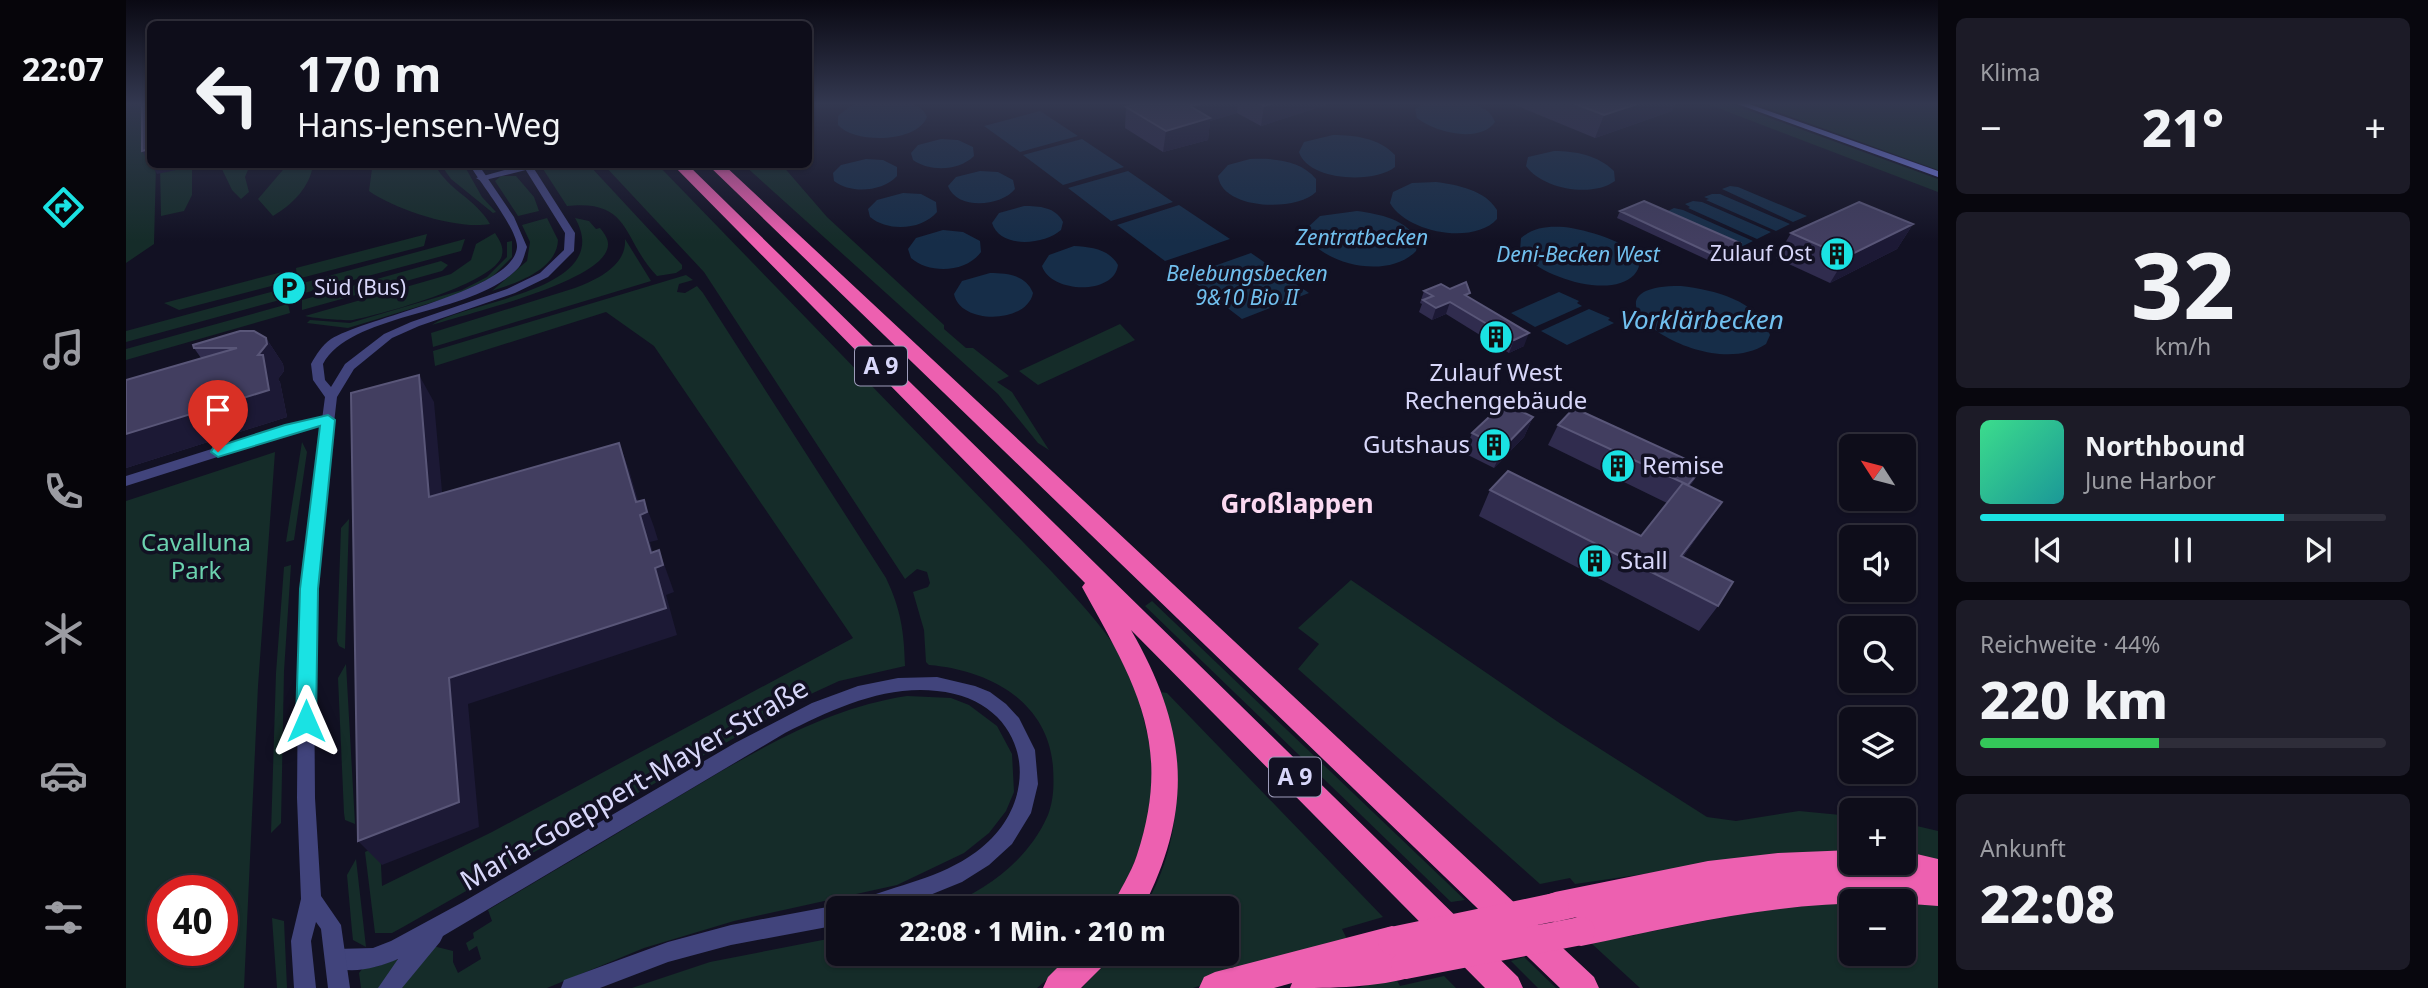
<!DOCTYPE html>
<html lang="de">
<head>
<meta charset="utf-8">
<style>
	:root { --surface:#0e0d1a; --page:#1c1b27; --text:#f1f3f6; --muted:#9b9ca2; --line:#2e2d39; --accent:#1ae2e3 }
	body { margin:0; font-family:"Noto Sans",sans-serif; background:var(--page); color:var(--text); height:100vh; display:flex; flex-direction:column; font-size:26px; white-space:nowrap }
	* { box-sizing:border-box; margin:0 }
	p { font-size:23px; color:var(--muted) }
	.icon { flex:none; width:38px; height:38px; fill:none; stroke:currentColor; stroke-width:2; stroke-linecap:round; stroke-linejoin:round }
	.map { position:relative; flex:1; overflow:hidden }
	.sheet { display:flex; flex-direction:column; gap:18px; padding:18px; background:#08070e; width:490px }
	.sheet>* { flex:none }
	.top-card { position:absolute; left:21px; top:21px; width:665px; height:147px; border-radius:10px; box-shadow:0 2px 5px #0004,0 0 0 2px var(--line); background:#0e0d1a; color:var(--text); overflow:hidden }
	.needle { width:46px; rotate:306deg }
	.fabs { position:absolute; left:1713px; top:434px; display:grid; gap:14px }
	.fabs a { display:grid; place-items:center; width:77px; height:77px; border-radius:10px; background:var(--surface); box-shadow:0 2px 5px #0004,0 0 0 2px var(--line); font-size:35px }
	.speed { position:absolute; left:21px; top:875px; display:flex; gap:14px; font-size:35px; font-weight:700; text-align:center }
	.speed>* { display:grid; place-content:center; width:91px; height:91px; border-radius:50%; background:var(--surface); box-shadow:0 2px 5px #0004,0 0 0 2px var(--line); line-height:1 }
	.speed .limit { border:10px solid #d22; background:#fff; color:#111 }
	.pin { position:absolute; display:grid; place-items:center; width:60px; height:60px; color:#fff; margin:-72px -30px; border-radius:50% 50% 50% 0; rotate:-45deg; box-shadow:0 0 7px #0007 }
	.pin .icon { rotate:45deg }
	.me { position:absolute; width:77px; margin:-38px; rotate:0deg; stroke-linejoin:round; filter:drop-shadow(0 0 5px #0008) }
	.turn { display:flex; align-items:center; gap:24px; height:147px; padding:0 35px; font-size:32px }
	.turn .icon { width:91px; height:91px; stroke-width:2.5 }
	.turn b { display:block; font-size:49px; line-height:60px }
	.big { font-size:52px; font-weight:800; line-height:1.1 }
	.sheet .tile { flex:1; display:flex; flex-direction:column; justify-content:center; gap:10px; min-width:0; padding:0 24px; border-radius:10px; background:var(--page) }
	.sheet .dial { align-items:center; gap:0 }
	.dial b { font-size:91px; line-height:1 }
	.song { display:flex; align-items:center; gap:21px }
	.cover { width:84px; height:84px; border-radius:10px; background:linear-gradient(135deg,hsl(150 70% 55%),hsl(180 70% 35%)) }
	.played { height:7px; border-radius:4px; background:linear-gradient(90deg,var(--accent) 75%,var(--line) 75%) }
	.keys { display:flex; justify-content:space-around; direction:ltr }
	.heat { display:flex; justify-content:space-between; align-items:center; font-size:38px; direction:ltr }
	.charge { height:10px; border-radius:5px; background:linear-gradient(90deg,#34c759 44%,var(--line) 0) }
	.trip { position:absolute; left:700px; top:896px; width:413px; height:70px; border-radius:10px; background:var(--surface); box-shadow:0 2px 5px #0004,0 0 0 2px var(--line); font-weight:800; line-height:70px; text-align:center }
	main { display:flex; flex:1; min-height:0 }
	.tabs { display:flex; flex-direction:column; width:126px; justify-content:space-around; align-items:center; background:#06050a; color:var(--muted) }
	.tabs .icon { width:49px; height:49px }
	.tabs .selected { color:var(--accent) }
	.tabs b { font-size:32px; color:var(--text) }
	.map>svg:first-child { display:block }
	.green { fill:#152c29; fill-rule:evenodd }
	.water { fill:#162d48 }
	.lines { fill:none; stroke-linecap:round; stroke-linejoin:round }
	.minor { fill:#41447c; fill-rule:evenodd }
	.tertiary { fill:#41447c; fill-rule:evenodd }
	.secondary { fill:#7981f0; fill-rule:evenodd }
	.motorway { fill:#ed60b0; fill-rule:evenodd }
	.motorway-bridge { stroke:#ed60b0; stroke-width:28 }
	.wall { fill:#302c4e }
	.shaded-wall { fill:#1c1935 }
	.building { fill:#423e60; stroke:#595678; stroke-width:2 }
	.route { fill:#1ae2e3; stroke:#119394; stroke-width:2 }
	.labels { text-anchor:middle; stroke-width:7; stroke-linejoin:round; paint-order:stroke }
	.far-water-label { font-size:21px; font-style:italic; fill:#71c0ef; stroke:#121123 }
	.far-poi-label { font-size:21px; fill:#d8d7fa; stroke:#121123; text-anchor:end }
	.shield { fill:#121123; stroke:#9d9cba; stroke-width:2 }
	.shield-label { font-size:23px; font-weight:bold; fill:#d8d7fa }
	.poi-label { font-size:24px; fill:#d8d7fa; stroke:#121123; text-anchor:start }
	.park-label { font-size:24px; fill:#6bd2af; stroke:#121123 }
	.water-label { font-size:26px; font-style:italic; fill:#71c0ef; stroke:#121123 }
	.neighbourhood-label { font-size:26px; font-weight:bold; fill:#fbd9f1; stroke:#121123 }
	.near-street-label { font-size:28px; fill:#d8d7fa; stroke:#121123 }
</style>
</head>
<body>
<main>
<nav class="tabs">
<b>22:07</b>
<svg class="icon selected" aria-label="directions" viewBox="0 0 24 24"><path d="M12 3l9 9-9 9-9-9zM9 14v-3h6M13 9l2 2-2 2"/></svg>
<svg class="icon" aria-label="music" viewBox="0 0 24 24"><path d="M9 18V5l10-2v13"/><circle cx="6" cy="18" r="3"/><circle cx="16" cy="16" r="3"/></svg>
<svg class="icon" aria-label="phone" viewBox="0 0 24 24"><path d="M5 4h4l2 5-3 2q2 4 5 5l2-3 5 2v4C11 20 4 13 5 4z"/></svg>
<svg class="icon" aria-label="climate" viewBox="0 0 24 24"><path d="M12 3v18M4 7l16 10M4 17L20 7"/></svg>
<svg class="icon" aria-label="car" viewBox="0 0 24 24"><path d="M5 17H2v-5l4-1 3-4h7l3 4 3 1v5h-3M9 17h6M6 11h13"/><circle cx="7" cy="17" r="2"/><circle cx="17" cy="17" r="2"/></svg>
<svg class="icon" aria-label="filters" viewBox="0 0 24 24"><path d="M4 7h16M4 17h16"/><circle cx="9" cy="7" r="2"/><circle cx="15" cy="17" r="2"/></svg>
</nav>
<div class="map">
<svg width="1812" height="988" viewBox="0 0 1812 988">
	<rect width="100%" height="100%" fill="#121123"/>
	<path class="green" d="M0,103h24v61l6,1 -2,79 -28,19z
		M1579,103h23l210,76v13z
		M1627,103h185v67z
		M162,164l25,1c-3,22 -21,40 -40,51l-15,-17z
		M34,165l32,2v28l-8,16 -23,5z
		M94,165h30l-5,12 4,15 -8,7 -9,-9z
		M253,165h56c14,26 40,33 55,59 -33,6 -94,-14 -121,-33l3,-22z
		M315,165h23l18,32 14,15 -3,1 -42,-34z
		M424,165h19l7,4 13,-4 93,100v4l-6,4 -19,3c-35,-36 -25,-77 -90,-70l-24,-37z
		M478,165h54l394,407c24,26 49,52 68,82 14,22 20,46 25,71 3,13 9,28 9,41 3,52 -18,99 -43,142h-168c44,-19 85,-47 105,-93 6,-16 6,-32 5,-48 -5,-66 -64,-97 -124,-102l-3,-3 -2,-32 -11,-38 15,-5 2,-4 -3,-11 -10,-3 -12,10 -201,-307z
		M618,165h38l45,52 117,108v4l22,19h7l36,28 -12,6 15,10 37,58 -11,-7 -40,-49z
		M375,176h15l18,21 5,14 -21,5 -23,-35z
		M421,218l11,22c-1,30 -42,43 -66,51l35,-30 3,-19 -8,-17z
		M449,218l14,3 7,8 4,-1c6,8 11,14 6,24 -15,32 -139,62 -174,73 32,-24 185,-34 143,-107z
		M369,233c5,8 10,15 6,25 -13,27 -118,56 -148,62 -8,1 -41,-2 -48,-4l146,-42 20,-14 5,-16z
		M301,234l-3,12 -127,33 -1,-11z
		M339,239l-4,12 -160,43 -2,-10z
		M499,239l26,42 -218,66 -2,-14 144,-45c21,-8 52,-22 50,-49z
		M386,241v16l-21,21 -38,18 -105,32 -41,-5 3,-3 40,3 112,-33 25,-13 20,-20v-15z
		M315,261l7,4 -6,6 -140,39v-10z
		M156,272l1,11 -104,27 -15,-7z
		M560,275l7,5 -14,4 -2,8 8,1 12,-7 6,7 183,285c15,32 18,53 19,88l-66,15 -26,12 -410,234 -11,6h-17l-10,-81 15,-7 2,41 110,-54 361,-194 -199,-292 -48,-34 -171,54 -2,-15z
		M160,288l1,10 -161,44v-11z
		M162,304l2,9 -164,47v-11z
		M994,324l15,16 -97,45 -19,-14z
		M176,442l5,10 -13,88 -8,2z
		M149,452l-17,234 -14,302h-118v-487zM37,891h59v59h-59z
		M223,519l-4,130 -6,-3 -2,-5 4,-113z
		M165,565l-7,106 -3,152 -10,10 5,-160 8,-106z
		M1225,580l210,144 146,93 29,4 63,-10 52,5v41l-145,8 -131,19 -5,-6 -30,6 -242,-215 21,-25 -21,-16z
		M1026,601l313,299 -14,2 -306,-296z
		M220,664l9,160 -10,-4 -1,-7 -6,-135z
		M1035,692l6,1 216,224 -41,12 5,10 -154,49h-111l31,-34h114v-46h-83c39,-65 41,-145 17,-216z
		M781,696l44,2 18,7 28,21 15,28 2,38 -8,19 -17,22 -25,20 -67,32 -163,36 -90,27 -97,40h-148l34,-42 20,5v11l5,11 23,-14 -4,-13 -8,5 -3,-8 8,-5 -1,-5 19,-12 -4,-11c61,-36 122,-72 183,-109 75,-44 149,-92 236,-105z
		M1778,823l34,8v36l-34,-6z
		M230,859l10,88 -13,-7 -1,-9 -5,-56z
		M1756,898l39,2 17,4v84h-298l-49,-45 45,-8 -4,-8 17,5c78,-16 154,-30 233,-34zM1726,901h52v53h-52z
		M146,918l12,3 3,67h-10z
		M712,937v17h239l-40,34h-405l78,-26z
		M1398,957l32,31h-18l-27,-27z
		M270,959l3,3 -18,26h-20l-2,-15 4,-5 16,-2z
		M1318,976l12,12h-99l38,-11 5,9z"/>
	<path class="water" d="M736,103c19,0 56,-8 65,14 -10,26 -72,27 -89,8v-9l11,-9z
		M1300,103c21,0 60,-6 69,19 -15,22 -61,10 -78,-4l-2,-9z
		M914,111l38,25 -58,16 -36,-26z
		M1207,135c22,0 46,3 62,20v12c-21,17 -87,14 -96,-15l5,-10z
		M815,139l17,1 15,7 1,9c-15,15 -44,16 -61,4l-2,-7 7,-8z
		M956,139l42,28 -61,18 -40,-30z
		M1428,151c21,0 44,4 60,20l1,10c-23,17 -73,8 -89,-15l2,-9z
		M740,159l17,1 14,7v9c-15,16 -46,18 -63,5l-1,-8 8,-8z
		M1124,159c23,-1 51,1 66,20v13c-20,20 -94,18 -98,-16l10,-11z
		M854,171l18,1 15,8 2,9c-13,17 -58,22 -67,-3l8,-9z
		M1002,171l45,31 -62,19 -43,-33z
		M1310,182c22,3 49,8 61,28v9c-23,26 -90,14 -107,-16l3,-11 19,-9z
		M1604,186l8,1 69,29 -14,6 -71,-33z
		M777,193l18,1 15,8 1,10c-15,18 -49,20 -67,5l-2,-8 9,-9z
		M1586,194h8l70,30 -14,7 -70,-31 3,-1 -5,-2z
		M1567,201l9,1 69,30 -14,7 -69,-31 2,-1 -5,-3z
		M1053,205l51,34 -65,22 -48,-36z
		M898,206c15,0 32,1 39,16l-2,8c-17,15 -61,19 -69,-7l7,-10z
		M1548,208l9,2 70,31 -14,7 -70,-32 -3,-4z
		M1231,211c22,3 51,8 61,31l-2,9c-26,27 -84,16 -107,-11l-2,-12 13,-12z
		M1438,227c15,1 96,20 70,48 -24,25 -96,1 -114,-24l1,-13c13,-11 27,-12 43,-11z
		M817,230l20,2 17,9 1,11c-15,21 -52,22 -70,6l-3,-9 8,-11z
		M948,246c17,1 35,3 44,19 -4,31 -68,28 -76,1l7,-11z
		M1125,253l58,40 -67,26 -56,-43z
		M864,273c17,0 36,2 43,20 -6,31 -73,32 -79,1l8,-13z
		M1555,286c33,4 77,14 89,49l-4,9c-64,42 -201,-59 -85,-58z
		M1433,292l20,9 -2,2 5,3 -47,21 -24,-14z
		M1463,309l21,9 -2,2 6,3 -47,22 -26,-14z"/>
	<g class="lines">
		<path class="minor" d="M400,164l4,1v4l-49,12 -5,-3z
			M202,416l5,1 1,3 -1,3 -40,10 -167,53v-10l159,-50z
			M811,677l38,9 15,6 16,12 13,14 16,32 3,34 -7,29 -19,31 -23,21 -27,17 -64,26h-43l3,-7c40,-17 81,-22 118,-49 71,-52 54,-152 -39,-161 -54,-6 -106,19 -152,42l-342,203 -3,6 -38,46h-24l20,-29c-21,9 -47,16 -69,7l-3,-7 3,-7 7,-3 37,-1 18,-7 72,-39 272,-159 77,-40 46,-17 40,-8z
			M712,905l7,3h-7v17l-107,20 -63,17 -68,26h-39l3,-8 104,-38 63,-17z"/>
		<path class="tertiary" d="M343,164h9l36,53 13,30c-2,6 -4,15 -8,20 -43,49 -167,44 -196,97l2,16 6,7 14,-23 39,-30 27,-12 96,-33 33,-16 24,-23 1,-17 -43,-69h9l44,69 -1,18 -26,26 -33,16 -96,33 -27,12 -38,31 -17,28 -14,121 -9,152 1,128 6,98 20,29 9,63h-22l-7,-59 -5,-7 -5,19 5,47h-22l-3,-47 10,-42 -4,-101 1,-128 11,-152 16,-121 -12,-17 -2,-16c5,-9 11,-19 20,-25 35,-22 183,-48 186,-92 1,-17 -38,-66 -48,-83z"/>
		<path class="secondary" d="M1609,103h11l192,68v6z"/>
		<path class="motorway" d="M546,164h15l831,813 5,11h-38l-354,-358c56,97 64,176 12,278h-31c7,-18 19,-34 25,-53 37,-113 -3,-173 -55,-268l3,-4z
			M581,164h16l871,813 5,11h-39z
			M1726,850v13h52v-12l34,8v47c-127,-12 -233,14 -357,40l-11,-4 -4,-11 4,-11 7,-3 -22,5 -11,-4 -4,-11 4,-11 11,-4 153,-31 70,-8z
			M1266,926l11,4 4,11 -3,9 12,4 5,11 -5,11c-40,12 -83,12 -126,12l2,-5 -18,5h-75l5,-11 11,-5z
			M945,954h38l-5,11 -23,23h-38l5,-11z"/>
		<path class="motorway-bridge" d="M1266,941l163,-34
			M1279,965l176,-34"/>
	</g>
	<path class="wall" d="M1017,103h184l-1,2 -65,21 -24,-13 -27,8 -2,19 -45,12 -38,-24 1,-21z
		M1384,103h166l-4,8 -77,27z
		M1494,211l117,38 -27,12 -93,-43z
		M1787,224l-16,25 -67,34 -54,-25 15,-25z
		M1324,289l19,8 55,49 -15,7 -63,-39 -14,6 -13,-8 3,-8 -2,-1 4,-12z
		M140,338l17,26 1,7 -6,8 2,3 7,35 -161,51v-88l75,-22 -7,-10z
		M1407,417l-9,20 -30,31 -30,-15 8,-20z
		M1432,425l145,42 -13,19 32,16 -39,55 35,49 -19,25 -220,-115 11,-26 151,46 26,-33 -119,-58z"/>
	<path class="shaded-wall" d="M1076,103h36l-1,10 -27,8 -2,19 -45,12 3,-21 24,-25z
		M1148,103h53l-1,2 -65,21 3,-20z
		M1514,103h36l-4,8 -77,27 9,-23z
		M24,149v15l-8,-13z
		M25,164h53l-47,10z
		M1787,224l-16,25 -67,34 16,-26z
		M1614,243l-3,6 -27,12 4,-6z
		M1324,302l-4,12 -14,6 4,-12z
		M1403,333l-5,13 -15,7 5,-13z
		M140,338l17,26 1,7 -6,8 2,3 7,35 -161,51v-34z
		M293,375l15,27 11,123 -16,-28z
		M1407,417l-9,20 -30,31 9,-20z
		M493,443l10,27 13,44 2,-14 10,27 4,13 -8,2 7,25 2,-17 15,42 -8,3 11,40 -209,69 11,123 -97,38 -24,-24 91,-163 202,-125z
		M1577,467l-14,20 -2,-1z
		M1596,502l-17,25 -41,54 17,-25z"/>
	<path class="building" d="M16,103h8v46l-8,2z
		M1017,103h59l-12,3 20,12 -44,13 -40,-24z
		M1133,103h15l-10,3z
		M1447,103h67l-36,12z
		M1518,201l96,42 -26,12 -94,-44z
		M1733,202l54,22 -67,33 -55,-24z
		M1340,282l4,11 -5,2 64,38 -15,7 -64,-38 -14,6 -13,-8 10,-4 -9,-5 17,-7 9,5z
		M114,331h14l12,7 1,6 -9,11h5l6,35 -143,44v-54l111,-32h-43l-1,-3z
		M293,375l10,122 190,-54 17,59 8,-2 3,12 -7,3 11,38 8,-3 4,15 -8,3 11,40 -217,70 10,124 -101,39 -7,-448z
		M1378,403l29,14 -30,31 -31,-15z
		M1448,408l129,59 -15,18 -130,-60z
		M1382,471l133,65 42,-53 39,19 -41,54 52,26 -15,24 -228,-116z"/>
	<linearGradient id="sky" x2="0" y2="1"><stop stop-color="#0a0913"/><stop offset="0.43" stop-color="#333850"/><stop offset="1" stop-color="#333850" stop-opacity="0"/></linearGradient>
	<rect width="1812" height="241" fill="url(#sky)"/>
	<path class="route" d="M202,415l7,5 -17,169 -2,132 -3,6 -7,3 -7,-3 -3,-6 4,-132 20,-163 -102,31 -7,-5 2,-4 72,-23z"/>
	<defs>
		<g id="building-disc" transform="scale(1.75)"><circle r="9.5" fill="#1ae2e3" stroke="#121123"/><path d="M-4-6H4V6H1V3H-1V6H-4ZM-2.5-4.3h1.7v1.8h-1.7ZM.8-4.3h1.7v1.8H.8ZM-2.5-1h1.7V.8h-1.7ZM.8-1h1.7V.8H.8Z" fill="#111"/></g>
		<g id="parking-disc" transform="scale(1.75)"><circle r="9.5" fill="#1ae2e3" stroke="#121123"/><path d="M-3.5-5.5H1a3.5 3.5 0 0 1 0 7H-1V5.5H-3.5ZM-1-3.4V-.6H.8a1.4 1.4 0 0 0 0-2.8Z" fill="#111"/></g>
	</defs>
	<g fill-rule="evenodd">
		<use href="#building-disc" x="1711" y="254"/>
		<use href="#parking-disc" x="163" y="288"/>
		<use href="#building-disc" x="1370" y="337"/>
		<use href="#building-disc" x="1368" y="445"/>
		<use href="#building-disc" x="1492" y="466"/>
		<use href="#building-disc" x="1469" y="561"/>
	</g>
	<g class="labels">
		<g class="far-water-label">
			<text x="1236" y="245">Zentratbecken</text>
			<text x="1452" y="262">Deni-Becken West</text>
			<text x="1121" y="281">Belebungsbecken<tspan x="1121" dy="24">9&amp;10 Bio II</tspan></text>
		</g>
		<g class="far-poi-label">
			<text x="1686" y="261">Zulauf Ost</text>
			<text x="188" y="295" text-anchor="start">Süd (Bus)</text>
		</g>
		<g class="shield">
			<rect x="729" y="346.5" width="52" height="39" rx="5"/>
			<rect x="1143" y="757.5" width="52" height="39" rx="5"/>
		</g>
		<g class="shield-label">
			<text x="755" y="374">A 9</text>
			<text x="1169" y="785">A 9</text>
		</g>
		<g class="poi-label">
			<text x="1370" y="381" text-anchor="middle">Zulauf West<tspan x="1370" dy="28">Rechengebäude</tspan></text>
			<text x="1344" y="453" text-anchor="end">Gutshaus</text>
			<text x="1516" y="474">Remise</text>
			<text x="1494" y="569">Stall</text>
		</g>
		<g class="park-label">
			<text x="70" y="551">Cavalluna<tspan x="70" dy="28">Park</tspan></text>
		</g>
		<g class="water-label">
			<text x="1576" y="329">Vorklärbecken</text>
		</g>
		<g class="neighbourhood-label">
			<text x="1171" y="513">Großlappen</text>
		</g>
		<g class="near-street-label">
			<text transform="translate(508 784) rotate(-30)" y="10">Maria-Goeppert-Mayer-Straße</text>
		</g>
	</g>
</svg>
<div class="fabs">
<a><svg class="needle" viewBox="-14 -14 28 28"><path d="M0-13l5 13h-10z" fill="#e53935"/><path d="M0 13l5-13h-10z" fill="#9b9ca2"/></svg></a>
<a><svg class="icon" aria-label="sound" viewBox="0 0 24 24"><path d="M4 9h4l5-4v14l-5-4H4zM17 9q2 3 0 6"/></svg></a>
<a><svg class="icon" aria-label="search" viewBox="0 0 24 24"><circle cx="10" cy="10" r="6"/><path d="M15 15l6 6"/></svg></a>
<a><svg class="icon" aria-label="layers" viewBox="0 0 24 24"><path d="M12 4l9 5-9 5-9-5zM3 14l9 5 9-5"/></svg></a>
<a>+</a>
<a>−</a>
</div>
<div class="speed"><div class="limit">40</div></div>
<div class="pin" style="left:92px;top:452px;background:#d93025"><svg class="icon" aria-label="arrive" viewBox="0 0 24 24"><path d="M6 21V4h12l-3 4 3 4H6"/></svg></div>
<svg class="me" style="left:180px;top:721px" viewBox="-20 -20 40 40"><path d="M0-17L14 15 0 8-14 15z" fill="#1ae2e3" stroke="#fff" stroke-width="4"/></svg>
<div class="trip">22:08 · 1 Min. · 210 m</div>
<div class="top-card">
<div class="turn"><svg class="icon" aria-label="left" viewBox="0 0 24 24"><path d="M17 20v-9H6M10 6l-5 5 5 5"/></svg><div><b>170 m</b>Hans-Jensen-Weg</div></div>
</div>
</div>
<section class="sheet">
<div class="tile"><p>Klima</p>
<div class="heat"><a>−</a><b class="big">21°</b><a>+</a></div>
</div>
<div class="tile dial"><b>32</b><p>km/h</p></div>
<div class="tile">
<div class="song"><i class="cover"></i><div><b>Northbound</b><p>June Harbor</p></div></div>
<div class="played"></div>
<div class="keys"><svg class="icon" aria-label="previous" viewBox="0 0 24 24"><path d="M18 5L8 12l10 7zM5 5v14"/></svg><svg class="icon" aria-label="pause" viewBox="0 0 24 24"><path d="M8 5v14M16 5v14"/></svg><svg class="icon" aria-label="next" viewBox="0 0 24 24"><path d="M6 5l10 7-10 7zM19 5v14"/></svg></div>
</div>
<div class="tile"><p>Reichweite · 44%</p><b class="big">220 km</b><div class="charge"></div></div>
<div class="tile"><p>Ankunft</p><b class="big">22:08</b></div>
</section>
</main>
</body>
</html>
